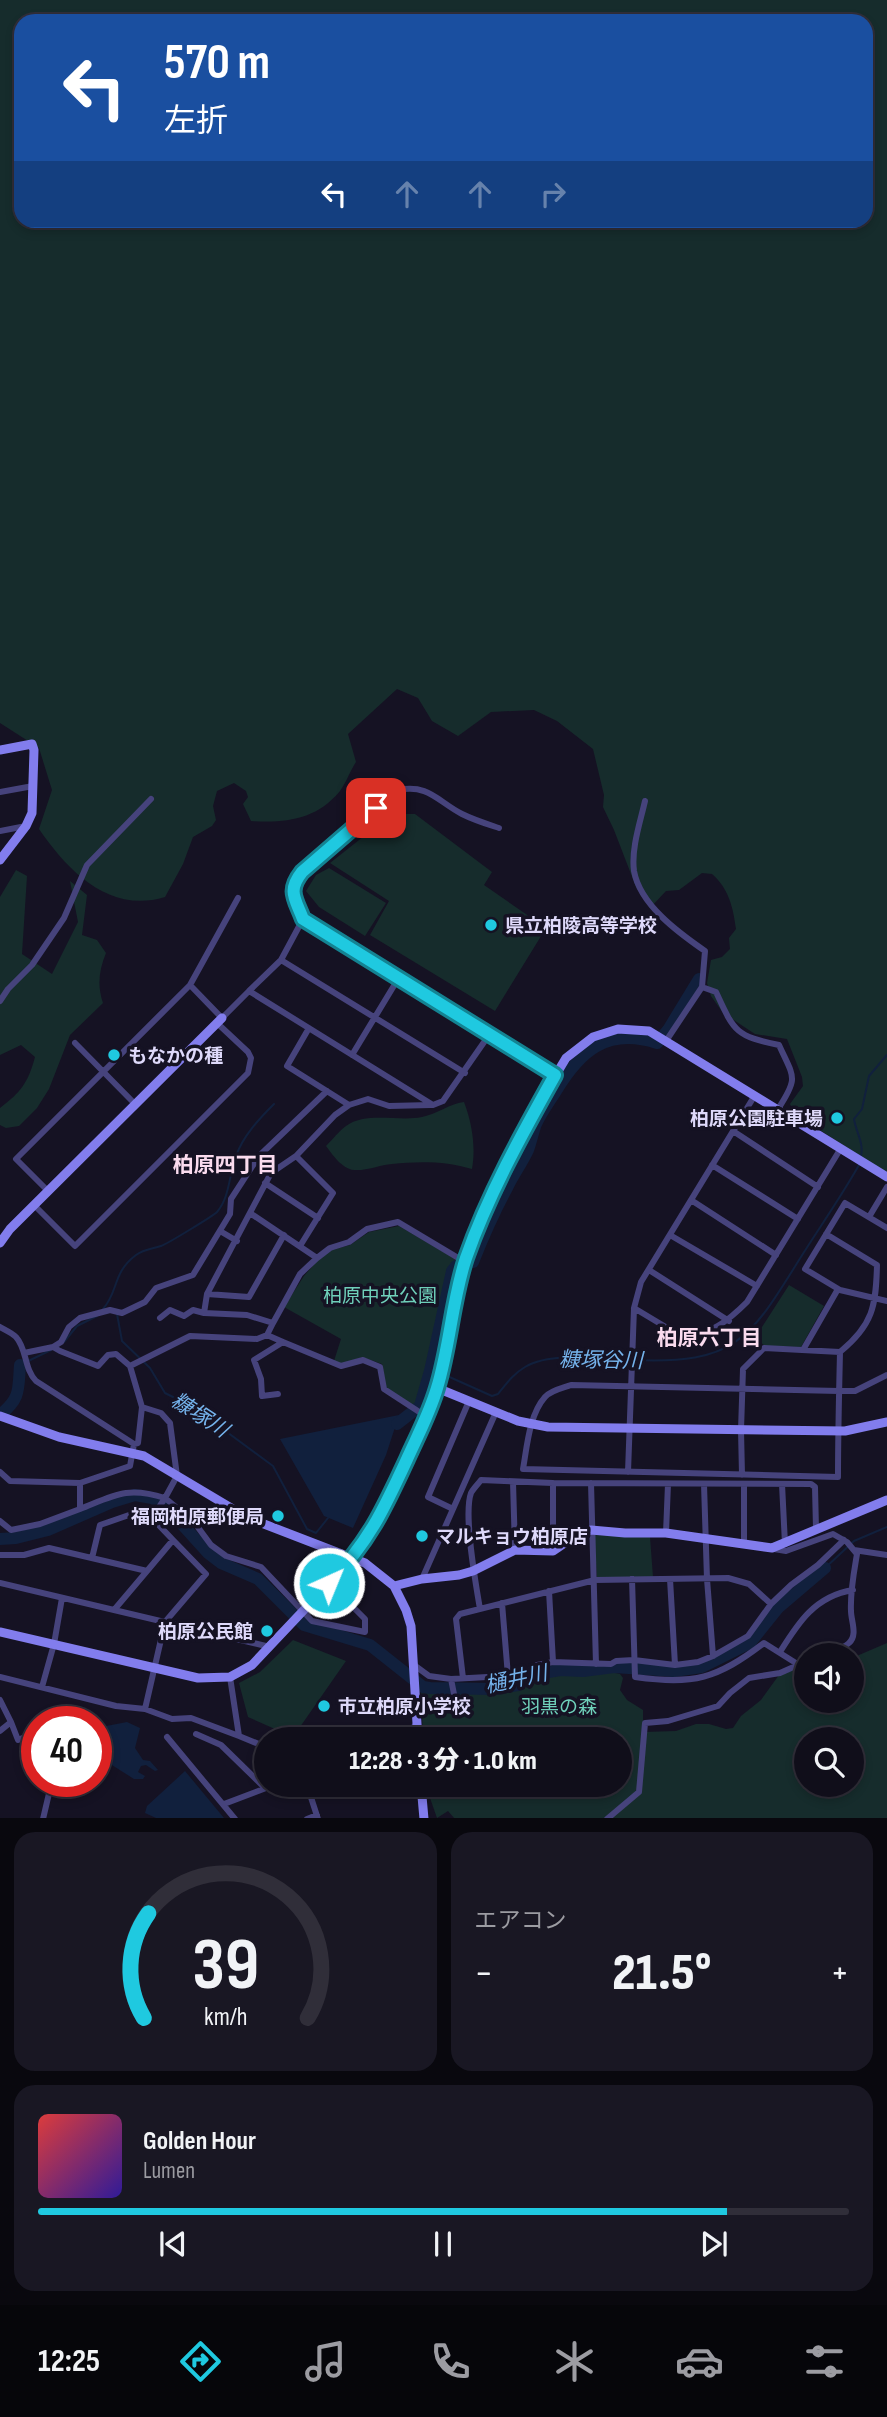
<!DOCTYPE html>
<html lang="ja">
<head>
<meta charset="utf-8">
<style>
	:root { --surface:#100e1a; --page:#191723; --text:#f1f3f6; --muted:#9c9ca2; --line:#302e39; --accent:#1fc9e0 }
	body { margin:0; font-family:"Sofia Sans Condensed","Noto Sans JP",sans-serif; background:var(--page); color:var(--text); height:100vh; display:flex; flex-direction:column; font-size:26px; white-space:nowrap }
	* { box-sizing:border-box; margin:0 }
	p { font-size:23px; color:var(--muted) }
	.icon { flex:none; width:38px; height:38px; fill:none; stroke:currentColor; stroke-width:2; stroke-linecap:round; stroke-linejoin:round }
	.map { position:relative; height:1818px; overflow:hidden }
	.details { display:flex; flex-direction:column; gap:14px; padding:14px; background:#09080e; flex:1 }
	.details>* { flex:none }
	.top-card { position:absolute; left:14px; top:14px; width:859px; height:214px; border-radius:21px; box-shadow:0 4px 10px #0003,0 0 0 2px var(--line); background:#1a4fa0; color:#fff; overflow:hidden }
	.tools { position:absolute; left:794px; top:1643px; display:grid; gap:14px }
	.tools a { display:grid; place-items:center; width:70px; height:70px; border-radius:50%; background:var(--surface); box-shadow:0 4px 10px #0003,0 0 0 2px var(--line); font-size:35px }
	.speed { position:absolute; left:21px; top:1706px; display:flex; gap:14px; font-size:35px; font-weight:700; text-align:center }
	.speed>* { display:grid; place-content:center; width:91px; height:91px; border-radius:50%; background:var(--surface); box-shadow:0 4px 10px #0003,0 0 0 2px var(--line); line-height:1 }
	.speed .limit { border:10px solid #d22; background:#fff; color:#111 }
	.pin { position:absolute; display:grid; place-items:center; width:60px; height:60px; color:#fff; margin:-30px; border-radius:14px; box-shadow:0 4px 10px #0006 }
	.me { position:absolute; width:77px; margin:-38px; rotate:44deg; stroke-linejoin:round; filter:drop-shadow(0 0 5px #0008) }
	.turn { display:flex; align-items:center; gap:24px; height:147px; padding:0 35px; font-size:32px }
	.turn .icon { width:91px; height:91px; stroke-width:2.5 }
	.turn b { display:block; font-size:49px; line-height:60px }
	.lanes { display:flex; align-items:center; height:66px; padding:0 35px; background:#0003; justify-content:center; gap:35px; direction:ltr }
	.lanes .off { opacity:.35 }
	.big { font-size:52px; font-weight:800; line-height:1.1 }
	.details .tile { flex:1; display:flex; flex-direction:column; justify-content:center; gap:10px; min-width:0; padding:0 24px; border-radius:21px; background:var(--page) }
	.details .dial { align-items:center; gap:0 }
	.dial svg { height:182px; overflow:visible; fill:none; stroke:var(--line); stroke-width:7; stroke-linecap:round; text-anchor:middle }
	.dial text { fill:var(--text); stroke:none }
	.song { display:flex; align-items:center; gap:21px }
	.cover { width:84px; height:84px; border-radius:10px; background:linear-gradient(135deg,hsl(0 70% 55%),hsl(250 70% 35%)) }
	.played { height:7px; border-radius:4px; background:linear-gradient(90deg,var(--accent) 85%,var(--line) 85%) }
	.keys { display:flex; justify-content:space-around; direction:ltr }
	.heat { display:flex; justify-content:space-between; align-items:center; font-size:38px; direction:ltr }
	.details .tiles { flex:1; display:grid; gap:14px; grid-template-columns:1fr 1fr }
	.tile:last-child { grid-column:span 2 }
	.trip { position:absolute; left:254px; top:1727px; width:378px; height:70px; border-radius:35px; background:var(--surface); box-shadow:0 4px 10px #0003,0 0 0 2px var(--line); font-weight:800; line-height:70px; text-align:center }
	.tabs { display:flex; height:112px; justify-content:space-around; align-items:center; background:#06060a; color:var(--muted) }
	.tabs .icon { width:49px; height:49px }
	.tabs .active { color:var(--accent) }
	.tabs b { font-size:32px; color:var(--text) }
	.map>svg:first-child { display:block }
	.green { fill:#162c2c; fill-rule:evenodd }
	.water { fill:#11203d }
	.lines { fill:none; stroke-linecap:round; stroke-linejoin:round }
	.stream { stroke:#11203d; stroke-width:2 }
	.river { stroke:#11203d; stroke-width:12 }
	.street { stroke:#46437c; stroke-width:6 }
	.secondary { stroke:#827ded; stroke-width:9 }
	.route-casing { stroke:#148392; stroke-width:18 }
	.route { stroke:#1fc9e0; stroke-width:12 }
	.poi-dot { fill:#1fc9e0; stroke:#151223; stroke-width:2.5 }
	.labels { text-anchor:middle; stroke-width:7; stroke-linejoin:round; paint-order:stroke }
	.poi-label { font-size:19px; font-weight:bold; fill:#ded9fa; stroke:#151223; text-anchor:start }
	.park-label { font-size:19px; fill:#6fd0ba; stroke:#151223 }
	.neighbourhood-label { font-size:21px; font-weight:bold; fill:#fadbee; stroke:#151223 }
	.water-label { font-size:21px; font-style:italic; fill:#75b3ec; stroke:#151223 }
</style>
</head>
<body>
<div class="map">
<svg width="887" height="1819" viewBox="0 0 887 1819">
	<rect width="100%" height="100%" fill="#151223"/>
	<path class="green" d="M0,0h887v1173l-75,-48 3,-5 -23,-12 -2,-4 13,-18 -1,-9 -15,-38 -32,-5 -32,-21 -12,-17 -4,-13 4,-23 11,-3 8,-8 -1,-11 7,-9c-3,-22 -7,-40 -24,-55l-10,-1 -23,17 -13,1 -16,17 -14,-21 -22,-57 -11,-23 1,-12 -11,-46 -36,-28 -23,-11 -43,2 -33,24 -26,-15 -14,-23 -21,-9 -49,45 8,28c-6,9 -10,21 -16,29 -24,29 -54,32 -89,30l-8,-17 5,-7 -2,-6 -12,-8 -17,8 -4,15 3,14 -4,6 -19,11 -10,27 -18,33c-56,17 -97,-26 -126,-68l13,-39 -13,-42 -39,-25zM21,21h845v199h-845z
		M392,814h23l77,58 -8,13 62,43 -51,83 -125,-76 19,-34 -59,-38z
		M329,868l57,35 -21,33 -46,-29 -13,-16 10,-16z
		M16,870l11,6 -5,78 30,20 26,-52 -8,-41 17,14 -5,40 15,5 9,13c-7,17 -9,32 -3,50l-33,32 -21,54 -12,19 -18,18 -13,2 -6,-3v-17c21,-16 28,-25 35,-51l-14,-12 -21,10v-158z
		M464,1102c8,21 12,45 8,67 -25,-8 -54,-8 -80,-5 -12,1 -26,7 -38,6 -12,-1 -22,-16 -28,-24 7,-7 13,-15 20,-20 20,-15 53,-4 76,-9 15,-3 27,-13 42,-15z
		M399,1226l58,34 -8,9 -31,136 -3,2 -29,-19 -4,-24 -20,-7 -20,7 -8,-3 7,-22 -57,-32 20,-31 14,-16 14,-10 18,-5 19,-13z
		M789,1285l35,21 -23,41 -36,-1 -12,-10 9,-9z
		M594,1535l56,2 3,40h-56z
		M293,1640l53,21 -53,76 -45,-20 -9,-34 21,-11z
		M887,1643v175l-432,1 -7,-8 -11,7 -7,-20h19v-13h171v-45l-197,-1 -2,-50 9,4 44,-2 35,2 19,-11 28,-9 24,3 31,-4 9,2 3,4 -3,12 7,10 16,10v35l1,-13 32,-1 20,-7h13l17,5 7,-1 8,-12 20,-16 18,-25 28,-11v37h45v-43zM807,1740h45v45h-45z"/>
	<path class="water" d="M399,1415l-13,40 -33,73 -29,-12 -44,-77z
		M127,1722l13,6 -5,20 8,12 7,1 8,9 -3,1 -9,-6 -5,1 -3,6 7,4 -2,3h-9l-38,-24v-27z
		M185,1771l39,47h-68l-11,-5 2,-7z"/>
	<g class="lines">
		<path class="stream" d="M861,1156c3,-13 -5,-24 -7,-37l8,-10 7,-33 18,-21
			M103,1309c16,-18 9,-36 33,-54 8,-6 16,-6 25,-9 6,-2 52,-30 56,-34 13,-15 12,-38 19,-56 7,-20 23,-37 38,-52
			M117,1314l5,27 28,27 15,25 28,14 80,59 34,63 9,4 12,-15
			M64,1342l13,-16 20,-10
			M634,1360c100,4 115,-19 165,-100 20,-32 42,-63 60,-95
			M20,1365l31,-15
			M445,1375l47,21 6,-2c8,-10 15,-20 27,-27 25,-15 74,-9 103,-8
			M825,1568l29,-27 33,-14"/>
		<path class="river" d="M0,1415c21,-17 18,-25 20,-50
			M397,1424l23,-18 10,-35 22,-100 4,-5 17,-4c10,-25 21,-50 34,-74 6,-13 15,-25 21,-38 3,-8 5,-18 8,-26 5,-11 13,-22 20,-33 24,-40 51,-64 101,-48l11,-13 31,-51
			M0,1539l16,-1 32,-8 64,-28 23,-7 17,3 18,13 38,42 13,10 37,16 46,46 66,20 53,42 7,1 64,1 24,-4 19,-11 23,-4 23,1 31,-4 60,4 28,-4 48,-24 28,-35 47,-40"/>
		<path class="street" d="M0,792l33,-6
			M645,801c-5,22 -14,48 -11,70 6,34 45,62 71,80l-3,36
			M0,831l26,-5
			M238,898l-48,87 32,33 27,-27
			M303,919c-8,-21 -16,-28 -1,-47l96,-82c31,-6 39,11 64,24 12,6 25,10 37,14
			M281,960l184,113
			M0,1001l8,-12 24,-24 32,-47 23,-53 64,-66
			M309,1028l-22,38 62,39 19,-6 21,7 42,-1
			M489,1035l-46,66 -10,4 -184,-114 32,-31 22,-41 252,156
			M666,1041l36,-54 14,5c18,39 19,44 63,53 15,33 20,32 -1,64
			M75,1043l60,61
			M352,1055l46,-76
			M349,1105l-14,10 -39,41 -25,17 -64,121 -3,19 43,2 26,8 27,-49 17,-16 13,-10 19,-6 18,-13 31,-7 67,40
			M733,1131l85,56
			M296,1156l37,37 -33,53
			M712,1165l86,54
			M265,1183l53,35
			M48,1191l-32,-32 174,-174
			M691,1200l85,55
			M34,1205l41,41 173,-173 3,-15 -3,-6 -31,-29
			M250,1213l67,45
			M869,1217l18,-30
			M887,1228l-42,-25 -40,66 35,21 47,11
			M220,1231l17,10
			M670,1235l87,51
			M649,1270l80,51
			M207,1294l42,3 35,-62
			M634,1308l50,30c27,-4 44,-17 63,-36l94,-154
			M160,1318l10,-8 14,6 9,-6 11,3
			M0,1327c5,3 12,6 16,10 11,12 8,32 20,44l98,63 -4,22 -50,17 -70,-2 -10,-9
			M267,1335l16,7 -29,18 7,19 1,17 16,-2
			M283,1342l58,24 22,-6 17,7 4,22 43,28
			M53,1347l7,4 38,15 10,-11 8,-1 14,12 60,-30 67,3 10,-4 6,-12
			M803,1350l35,-61
			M840,1352c-1,42 -2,83 -2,125l-315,-8c4,-22 6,-54 22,-72 6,-7 18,-9 26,-12l268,6h16l32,-16
			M24,1353l29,-6 8,-5 8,-15 11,-9 30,-8 12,3 23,-11 11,-14 37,-13 37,-61 1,-15 28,-43 68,-65
			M130,1366l12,41 -4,36 -4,1
			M142,1407l19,6 9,10 7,53 -12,22 29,24 17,23 15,11 35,11 51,54 53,11v-13l-36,-36
			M628,1472l6,-164 7,-26 114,-187
			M742,1475l-1,-45 2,-61 21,-21 76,4c33,-27 36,-46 37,-87l-51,-31
			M513,1482l2,68
			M591,1483l5,181
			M704,1484l3,95 6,77
			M782,1484l3,60
			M80,1509c35,-14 47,-23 85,-11l-13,20
			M453,1509l-25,-12 41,-96
			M0,1521l11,9 29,-6 40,-15v-26
			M666,1533l2,-49
			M744,1545v-61
			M774,1549l12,2 47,-17 14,8 10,12c-3,18 -7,38 -6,57 0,10 7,24 -2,32 -8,8 -22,8 -32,13
			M854,1550l33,5
			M553,1551v-68l258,1 4,3 1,42
			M0,1555h24l25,-7 98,23 26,-31 -21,-22 -23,-3 -29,10 -8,33
			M422,1579l74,-167
			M632,1579l3,98c59,8 82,2 129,-34l35,22
			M670,1579l5,86
			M0,1583l114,27 33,-39
			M549,1591l4,71
			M502,1603l6,73
			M480,1609c-4,-24 -17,-94 -9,-116 2,-4 7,-9 10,-13l72,3
			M114,1610l156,37
			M780,1652c18,-29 35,-56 73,-62
			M414,1665l15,11 22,3 71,-4 15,-10 16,-3 58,2 5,-3 18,-1 41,5 23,-3 15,-6 35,-20 23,-32 20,-19 27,-20 26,-25
			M0,1677l116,29 29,3 27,10 19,-1 48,18
			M230,1677l9,59 27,11
			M463,1678l-7,-59 4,-5 135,-34 133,-2 21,6 22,20
			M451,1679l3,15
			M42,1687l12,-43 8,-46
			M0,1700l11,22
			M145,1709l20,-87 41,-48 -33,-34
			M0,1731l11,-9 7,18 19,-8
			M196,1734l25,11 44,43
			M167,1737l68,82
			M403,1740l14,-17
			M307,1785l11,34
			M224,1804l50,-19
			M43,1819l8,-34
			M307,1819l10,-4
			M607,1819l32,-27 6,-69 23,-2 50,-15 12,-13 19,-15 31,-5 27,-12"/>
		<path class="secondary" d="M0,750l32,-6 2,6 -2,63 -6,13 -26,34
			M0,1243l10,-14 212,-211
			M437,1388l81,33 30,6 297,4 42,-9
			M0,1416l59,21 85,19 89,53 31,15 101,39 29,23 12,24 5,16 7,114
			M394,1586l28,-7 37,-4 14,-4 42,-21 38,1 22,-15 16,-6 34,3h41l106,15 115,-48
			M0,1632l198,46 32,-1 22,-12 101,-107 27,-39 47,-102 10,-29 18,-87 14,-52 23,-51 53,-105 21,-35 27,-21 25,-8 31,2 238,146
			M421,1785l3,34"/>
	</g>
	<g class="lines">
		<g class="route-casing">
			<path id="route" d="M329,1583c40,-41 55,-74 79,-126 10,-22 22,-45 29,-69 13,-42 15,-88 29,-130 22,-63 56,-124 89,-183l-252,-156c-8,-21 -16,-28 -1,-47l74,-64"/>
		</g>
		<use href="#route" class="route"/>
	</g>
	<g class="poi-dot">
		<circle cx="491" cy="925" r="7"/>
		<circle cx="114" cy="1055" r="7"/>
		<circle cx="837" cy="1118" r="7"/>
		<circle cx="278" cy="1516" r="7"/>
		<circle cx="422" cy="1536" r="7"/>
		<circle cx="267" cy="1631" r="7"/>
		<circle cx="324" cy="1706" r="7"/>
	</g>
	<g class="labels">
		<g class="poi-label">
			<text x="505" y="932">県立柏陵高等学校</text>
			<text x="128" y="1062">もなかの種</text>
			<text x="823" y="1125" text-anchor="end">柏原公園駐車場</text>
			<text x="264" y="1523" text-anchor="end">福岡柏原郵便局</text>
			<text x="436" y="1543">マルキョウ柏原店</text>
			<text x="253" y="1638" text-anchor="end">柏原公民館</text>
			<text x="338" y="1713">市立柏原小学校</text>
		</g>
		<g class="park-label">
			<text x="380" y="1302">柏原中央公園</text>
			<text x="559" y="1713">羽黒の森</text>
		</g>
		<g class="neighbourhood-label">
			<text x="225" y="1172">柏原四丁目</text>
			<text x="709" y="1345">柏原六丁目</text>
		</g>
		<g class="water-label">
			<text transform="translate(601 1360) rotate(1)" y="7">糠塚谷川</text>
			<text transform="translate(200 1415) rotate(33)" y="7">糠塚川</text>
			<text transform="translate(516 1679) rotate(-12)" y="7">樋井川</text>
		</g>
	</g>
</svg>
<div class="tools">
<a><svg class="icon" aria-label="sound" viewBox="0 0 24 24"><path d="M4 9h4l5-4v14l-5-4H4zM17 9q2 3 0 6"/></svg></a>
<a><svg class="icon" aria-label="search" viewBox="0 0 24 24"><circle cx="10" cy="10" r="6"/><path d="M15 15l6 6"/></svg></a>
</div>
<div class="speed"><div class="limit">40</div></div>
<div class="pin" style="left:376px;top:808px;background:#d93025"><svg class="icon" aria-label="arrive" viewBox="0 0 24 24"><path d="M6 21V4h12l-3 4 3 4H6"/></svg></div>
<svg class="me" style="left:329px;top:1583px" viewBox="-20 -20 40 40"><circle r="17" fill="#1fc9e0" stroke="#fff" stroke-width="3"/><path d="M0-11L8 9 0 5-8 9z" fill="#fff"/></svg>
<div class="trip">12:28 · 3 分 · 1.0 km</div>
<div class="top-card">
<div class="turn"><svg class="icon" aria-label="left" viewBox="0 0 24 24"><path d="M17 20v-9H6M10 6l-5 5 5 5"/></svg><div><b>570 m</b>左折</div></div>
<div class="lanes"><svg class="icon" aria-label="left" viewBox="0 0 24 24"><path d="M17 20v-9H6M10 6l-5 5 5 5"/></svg><svg class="icon off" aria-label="ahead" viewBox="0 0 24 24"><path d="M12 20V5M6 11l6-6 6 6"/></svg><svg class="icon off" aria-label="ahead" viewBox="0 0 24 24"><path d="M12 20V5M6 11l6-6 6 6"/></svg><svg class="icon off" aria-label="right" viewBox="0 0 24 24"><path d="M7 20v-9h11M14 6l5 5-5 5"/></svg></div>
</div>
</div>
<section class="details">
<div class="tiles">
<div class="tile dial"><svg viewBox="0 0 100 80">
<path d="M14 69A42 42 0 1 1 86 69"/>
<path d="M14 69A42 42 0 0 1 16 23" stroke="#1fc9e0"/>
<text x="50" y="56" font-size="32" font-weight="700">39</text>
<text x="50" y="72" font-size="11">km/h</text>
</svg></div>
<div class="tile"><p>エアコン</p>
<div class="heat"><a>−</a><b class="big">21.5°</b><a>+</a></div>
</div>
<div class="tile">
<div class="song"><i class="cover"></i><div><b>Golden Hour</b><p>Lumen</p></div></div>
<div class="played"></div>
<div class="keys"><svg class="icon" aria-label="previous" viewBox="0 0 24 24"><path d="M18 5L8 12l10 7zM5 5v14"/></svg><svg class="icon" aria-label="pause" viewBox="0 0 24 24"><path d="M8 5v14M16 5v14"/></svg><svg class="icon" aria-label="next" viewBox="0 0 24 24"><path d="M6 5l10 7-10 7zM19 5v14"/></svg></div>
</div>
</div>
</section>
<nav class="tabs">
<b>12:25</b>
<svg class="icon active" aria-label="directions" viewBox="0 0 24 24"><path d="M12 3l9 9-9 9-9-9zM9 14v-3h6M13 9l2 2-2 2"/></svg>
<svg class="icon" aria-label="music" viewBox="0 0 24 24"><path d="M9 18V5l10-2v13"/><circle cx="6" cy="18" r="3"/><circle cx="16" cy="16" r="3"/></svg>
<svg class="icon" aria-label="phone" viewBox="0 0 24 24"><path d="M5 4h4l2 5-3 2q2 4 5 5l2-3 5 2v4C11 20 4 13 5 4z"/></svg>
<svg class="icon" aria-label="climate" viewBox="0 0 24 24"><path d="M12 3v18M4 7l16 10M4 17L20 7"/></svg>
<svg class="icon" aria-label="car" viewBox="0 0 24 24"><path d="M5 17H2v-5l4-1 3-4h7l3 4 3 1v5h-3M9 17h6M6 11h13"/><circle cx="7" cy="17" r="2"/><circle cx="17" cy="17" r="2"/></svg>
<svg class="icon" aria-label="filters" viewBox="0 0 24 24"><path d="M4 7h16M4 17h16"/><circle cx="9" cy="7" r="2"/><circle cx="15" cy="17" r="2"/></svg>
</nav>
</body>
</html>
